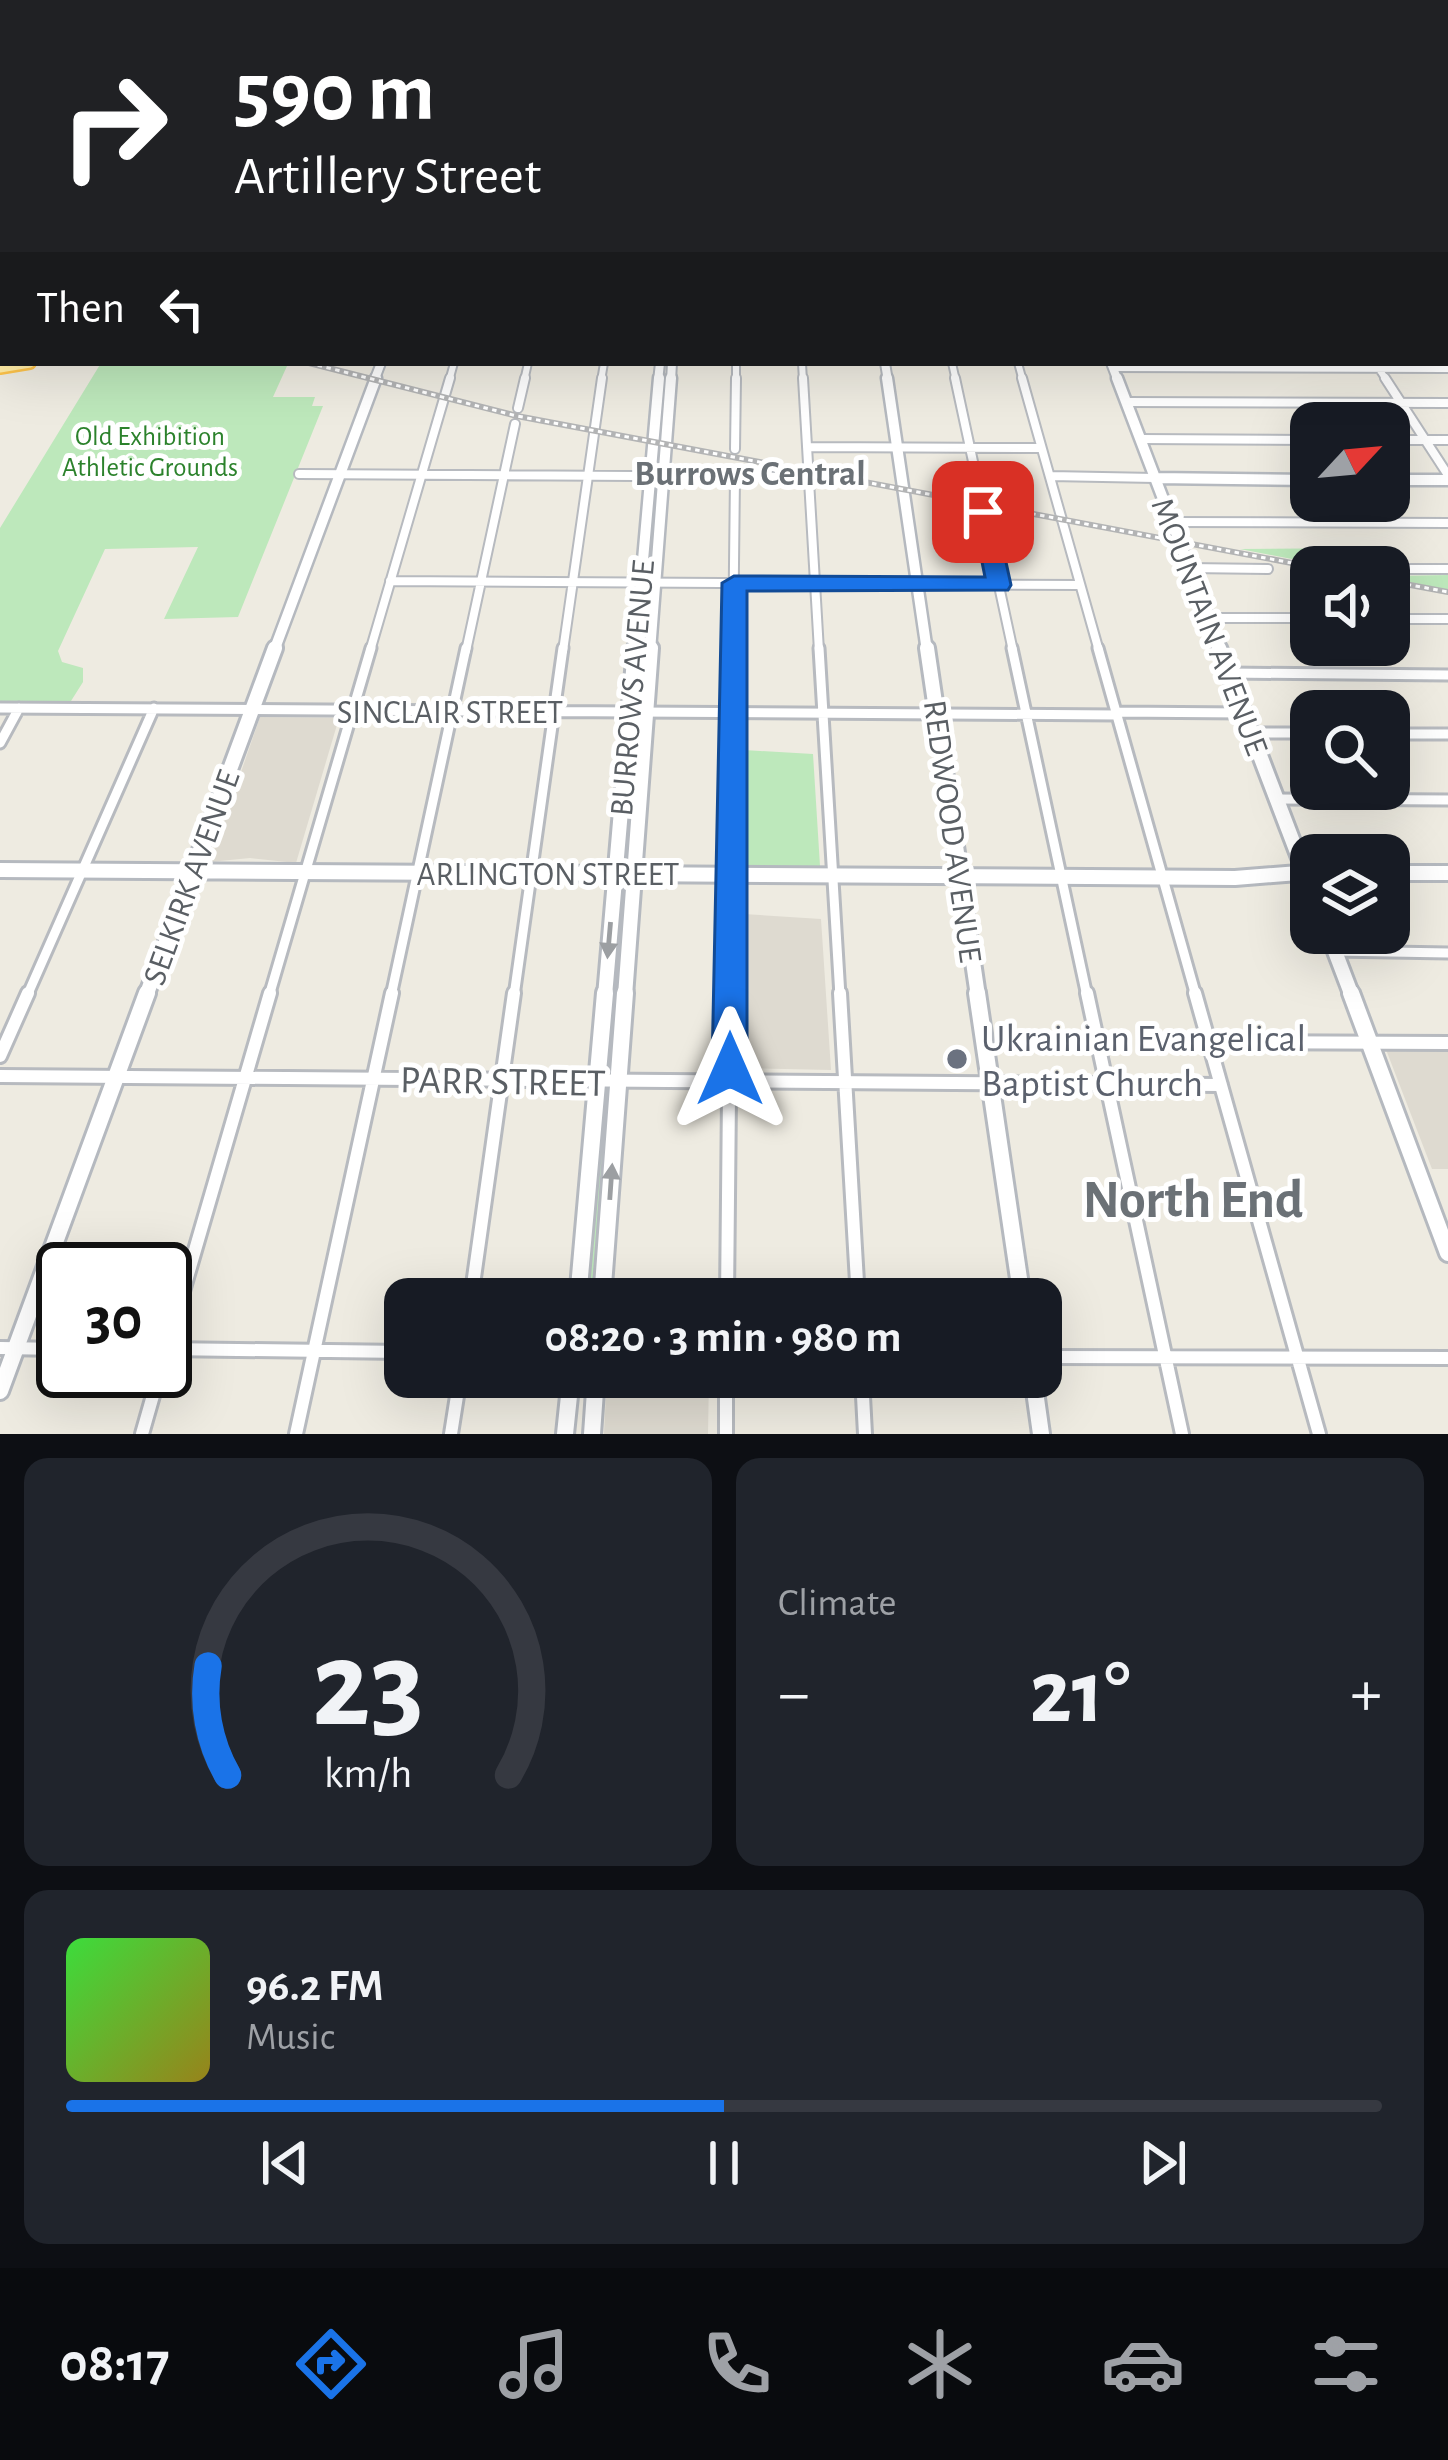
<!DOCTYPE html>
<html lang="en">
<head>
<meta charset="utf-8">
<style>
	:root { --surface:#171b24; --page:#20242c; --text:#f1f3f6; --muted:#9ea1a6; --line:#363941; --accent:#1a73e8 }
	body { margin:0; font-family:"Alegreya Sans",sans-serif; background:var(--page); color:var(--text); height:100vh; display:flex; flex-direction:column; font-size:45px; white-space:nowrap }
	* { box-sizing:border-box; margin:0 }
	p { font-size:39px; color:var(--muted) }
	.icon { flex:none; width:66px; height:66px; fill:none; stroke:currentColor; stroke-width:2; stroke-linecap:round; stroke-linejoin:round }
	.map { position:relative; height:1434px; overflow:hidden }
	.details { display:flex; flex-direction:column; gap:24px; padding:24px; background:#0d0f14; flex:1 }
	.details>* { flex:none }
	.banner { position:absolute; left:0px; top:0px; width:1449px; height:366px; box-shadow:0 12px 48px #0002; background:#202124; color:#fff; overflow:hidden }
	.needle { width:78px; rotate:64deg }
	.tools { position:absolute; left:1290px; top:402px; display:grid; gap:24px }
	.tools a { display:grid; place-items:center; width:120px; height:120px; border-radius:24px; background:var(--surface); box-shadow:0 12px 48px #0002; font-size:60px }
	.speed { position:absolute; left:36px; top:1242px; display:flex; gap:24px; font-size:60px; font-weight:700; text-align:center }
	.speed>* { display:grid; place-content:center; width:156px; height:156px; border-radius:50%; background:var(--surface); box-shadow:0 12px 48px #0002; line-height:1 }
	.speed .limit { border:6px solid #111; border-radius:18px; background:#fff; color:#111 }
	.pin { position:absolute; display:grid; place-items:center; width:102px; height:102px; color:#fff; margin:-51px; border-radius:24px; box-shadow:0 6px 18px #0006 }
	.me { position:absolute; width:132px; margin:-66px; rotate:0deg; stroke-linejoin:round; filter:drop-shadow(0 0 9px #0008) }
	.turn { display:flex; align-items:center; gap:42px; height:252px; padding:0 36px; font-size:54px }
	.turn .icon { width:156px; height:156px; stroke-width:2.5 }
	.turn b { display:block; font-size:84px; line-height:102px }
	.then { display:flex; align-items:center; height:114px; padding:0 36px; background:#0003; gap:24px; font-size:45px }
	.big { font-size:90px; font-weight:600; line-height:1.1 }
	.details .widget { flex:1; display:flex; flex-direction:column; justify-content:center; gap:18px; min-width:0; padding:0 42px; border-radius:24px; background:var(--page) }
	.details .dial { align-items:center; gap:0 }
	.dial svg { height:312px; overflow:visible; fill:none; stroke:var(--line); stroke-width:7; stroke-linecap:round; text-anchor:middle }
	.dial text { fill:var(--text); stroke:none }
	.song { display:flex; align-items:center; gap:36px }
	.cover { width:144px; height:144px; border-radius:18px; background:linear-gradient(135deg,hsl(120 70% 55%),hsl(50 70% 35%)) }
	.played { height:12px; border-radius:6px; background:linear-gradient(90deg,var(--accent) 50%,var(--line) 50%) }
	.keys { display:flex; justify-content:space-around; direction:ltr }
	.heat { display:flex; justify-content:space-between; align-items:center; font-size:66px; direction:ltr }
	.details .tiles { flex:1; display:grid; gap:24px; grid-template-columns:1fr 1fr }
	.widget:last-child { grid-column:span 2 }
	.trip { position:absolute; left:384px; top:1278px; width:678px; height:120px; border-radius:24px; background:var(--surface); box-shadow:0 12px 48px #0002; font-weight:600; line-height:120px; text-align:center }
	.menu { display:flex; height:192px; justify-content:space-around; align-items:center; background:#090b0e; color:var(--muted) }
	.menu .icon { width:84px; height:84px }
	.menu .on { color:var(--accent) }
	.menu b { font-size:54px; color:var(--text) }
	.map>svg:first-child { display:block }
	.industrial { fill:#e1ded9 }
	.education { fill:#dedad0 }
	.green { fill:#bde8bb }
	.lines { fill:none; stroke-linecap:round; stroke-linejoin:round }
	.street-far4-casing { stroke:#b7babf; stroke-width:8 }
	.street-far3-casing { stroke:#b7babf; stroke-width:10 }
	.street-far2-casing { stroke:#b7babf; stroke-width:12 }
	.street-far1-casing { stroke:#b7babf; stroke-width:15 }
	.street-casing { stroke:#b7babf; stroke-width:18 }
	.secondary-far4-casing { stroke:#b5b9bf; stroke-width:9 }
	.secondary-far3-casing { stroke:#b5b9bf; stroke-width:12 }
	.secondary-far2-casing { stroke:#b5b9bf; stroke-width:15 }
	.secondary-far1-casing { stroke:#b5b9bf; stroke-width:20 }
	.secondary-casing { stroke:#b5b9bf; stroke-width:22 }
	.primary-casing { stroke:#fdc34b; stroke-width:14 }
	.street-far4 { stroke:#fff; stroke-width:4.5 }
	.street-far3 { stroke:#fff; stroke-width:6 }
	.street-far2 { stroke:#fff; stroke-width:8 }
	.street-far1 { stroke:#fff; stroke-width:9 }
	.street { stroke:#fff; stroke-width:12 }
	.secondary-far4 { stroke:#fff; stroke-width:6 }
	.secondary-far3 { stroke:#fff; stroke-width:8 }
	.secondary-far2 { stroke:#fff; stroke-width:10 }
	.secondary-far1 { stroke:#fff; stroke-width:14 }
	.secondary { stroke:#fff; stroke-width:16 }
	.primary { stroke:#ffeca5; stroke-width:9 }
	.rail-casing { stroke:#b3b4b5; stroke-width:6 }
	.rail { stroke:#fff; stroke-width:3; stroke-dasharray:4.5; stroke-linecap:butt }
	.oneway { fill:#9c9fa2 }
	.route { fill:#1a73e8; stroke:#114b97; stroke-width:3 }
	.worship-dot { fill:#6b7280; stroke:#fff; stroke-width:4.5 }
	.labels { text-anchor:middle; stroke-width:10; stroke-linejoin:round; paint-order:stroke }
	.far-park-label { font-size:27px; fill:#2c822c; stroke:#fff }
	.street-label { font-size:33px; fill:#5a5f64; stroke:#fff }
	.neighbourhood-label { font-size:36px; font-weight:bold; fill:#6b7176; stroke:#fff }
	.near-worship-label { font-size:39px; fill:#5b616d; stroke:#fff; text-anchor:start }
	.near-street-label { font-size:39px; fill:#5a5f64; stroke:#fff }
	.near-district-label { font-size:54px; font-weight:bold; fill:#6b7176; stroke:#fff }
</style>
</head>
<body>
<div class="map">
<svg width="1448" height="1434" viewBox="0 0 1448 1434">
	<rect width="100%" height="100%" fill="#eeebe1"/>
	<path class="industrial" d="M836,0h612v126l-2,-123z"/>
	<path class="education" d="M260,717l79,1 -43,145 -46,-5 -40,4z
		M744,914l77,5 10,151 -89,-2z
		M1385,1047l63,1v121h-16z
		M607,1377h102l-1,57h-104z"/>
	<path class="green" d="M101,363l186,3 -14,31h42l-3,9h11l-85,211 -74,2 34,-72 -93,2 -47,102 4,11 21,6v14l-12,19 -71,1v-174z
		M1375,548l22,28 51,-1v15l-59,-12v-11h-56l-93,-18z
		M744,750l69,4 7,112h-74z
		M608,1085l3,2 -15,212h-12l18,-211z"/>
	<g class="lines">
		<g class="street-far4-casing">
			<path id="street-far4" d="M0,3h14"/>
		</g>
		<g class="street-far3-casing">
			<path id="street-far3" d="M802,363l1,18
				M952,363l4,18
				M1018,363l5,18
				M1113,368l335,1
				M1379,369l8,12
				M449,381l5,-18
				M524,381l4,-18
				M601,381l3,-18
				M736,381v-18"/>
		</g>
		<g class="street-far2-casing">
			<path id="street-far2" d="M803,378l16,273
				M955,378l25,116
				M1022,378l77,273
				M1385,378l63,97
				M1126,402l322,1
				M518,408l7,-30
				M1140,439l171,1
				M1389,440h59
				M807,447l234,1
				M735,449l1,-71
				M299,474l510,3
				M1050,476l105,2
				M983,512l30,139
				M1171,522l277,1
				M1188,568l80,1
				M1393,569h55
				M390,581l690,4
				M1208,618h103
				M1389,619h59
				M370,651l80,-273
				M466,651l49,-227
				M563,651l39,-273
				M733,651l2,-174"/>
		</g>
		<g class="street-far1-casing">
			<path id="street-far1" d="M819,648l21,348
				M1012,648l75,348
				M1098,648l98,348
				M1229,673l219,2
				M0,708l1117,7
				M1116,712l128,1
				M1251,733h60
				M1389,734h59
				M0,743l19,-35
				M1276,799l172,1
				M1334,951l114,2
				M27,996l127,-288
				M269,996l102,-348
				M391,996l75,-348
				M514,996l49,-348
				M730,996l3,-348"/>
		</g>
		<g class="street-casing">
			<path id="street" d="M840,993l18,306
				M1087,993l95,441
				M1195,993l124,441
				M1209,1042l239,1
				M0,1056l28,-63
				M0,1076l1221,9
				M471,1299l43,-306
				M727,1299l3,-306
				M0,1348l63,1
				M165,1349l240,3
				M165,1353l105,-360
				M1041,1357l407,1
				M726,1377v57
				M862,1377l3,57
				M142,1434l18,-63
				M296,1434l96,-441
				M451,1434l9,-57"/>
		</g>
		<g class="secondary-far4-casing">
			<path id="secondary-far4" d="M683,3l13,-1
				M726,3l13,-3"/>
		</g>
		<g class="secondary-far3-casing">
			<path id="secondary-far3" d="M885,363l3,18
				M1111,363l7,18
				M374,381l7,-18
				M658,381l2,-18
				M671,381l1,-18"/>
		</g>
		<g class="secondary-far2-casing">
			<path id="secondary-far2" d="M887,378l40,273
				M1117,378l104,273
				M1155,478l156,2
				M1389,480h59
				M274,651l102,-273
				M635,651l24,-273
				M650,651l21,-273"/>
		</g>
		<g class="secondary-far1-casing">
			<path id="secondary-far1" d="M927,648l51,348
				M1219,648l92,241
				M0,870l1235,8 76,-6
				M1389,873h59
				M1328,933l24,63
				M146,996l129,-348
				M605,996l30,-348
				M625,996l26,-348"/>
		</g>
		<g class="secondary-casing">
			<path id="secondary" d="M977,993l45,306
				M1351,993l97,260
				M578,1299l27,-306
				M602,1299l23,-306
				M1033,1377l8,57
				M0,1391l147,-398
				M565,1434l6,-57
				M592,1434l4,-57"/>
		</g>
		<g class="primary-casing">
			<path id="primary" d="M0,368l30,-5"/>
		</g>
		<use href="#street-far4" class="street-far4"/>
		<use href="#street-far3" class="street-far3"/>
		<use href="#street-far2" class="street-far2"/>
		<use href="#street-far1" class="street-far1"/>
		<use href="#street" class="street"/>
		<use href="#secondary-far4" class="secondary-far4"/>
		<use href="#secondary-far3" class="secondary-far3"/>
		<use href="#secondary-far2" class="secondary-far2"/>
		<use href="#secondary-far1" class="secondary-far1"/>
		<use href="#secondary" class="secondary"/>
		<use href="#primary" class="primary"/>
		<g class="rail-casing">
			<path id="rail" d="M703,3l13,-3
				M0,158l3,-4
				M309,363l208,53 796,151
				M1389,581l59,11"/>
		</g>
		<use href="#rail" class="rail"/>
	</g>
	<defs><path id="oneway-solid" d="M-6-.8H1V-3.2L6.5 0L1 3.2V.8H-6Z" transform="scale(3)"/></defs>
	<g class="oneway">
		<use href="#oneway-solid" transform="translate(609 940) rotate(95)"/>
		<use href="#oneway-solid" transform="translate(611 1182) rotate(-86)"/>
	</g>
	<path class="route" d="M983,505l12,7 16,73 -3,5 -261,1v478l-5,10 -12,4 -13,-4 -5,-10 10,-486 12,-7 251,1 -13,-65z"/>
	<circle class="worship-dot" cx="957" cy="1059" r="12"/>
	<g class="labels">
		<g class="far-park-label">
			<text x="150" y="445">Old Exhibition<tspan x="150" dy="31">Athletic Grounds</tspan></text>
		</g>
		<g class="street-label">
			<text transform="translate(1211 626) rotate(69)" y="12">MOUNTAIN AVENUE</text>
			<text transform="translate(631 688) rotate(-85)" y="12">BURROWS AVENUE</text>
			<text x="450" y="723">SINCLAIR STREET</text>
			<text transform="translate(954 831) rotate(82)" y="12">REDWOOD AVENUE</text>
			<text x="548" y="885">ARLINGTON STREET</text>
			<text transform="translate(190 877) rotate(-70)" y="12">SELKIRK AVENUE</text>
		</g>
		<g class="neighbourhood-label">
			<text x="750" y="485">Burrows Central</text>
		</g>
		<g class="near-worship-label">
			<text x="981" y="1051">Ukrainian Evangelical<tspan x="981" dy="45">Baptist Church</tspan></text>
		</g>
		<g class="near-street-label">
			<text transform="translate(503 1080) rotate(1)" y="14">PARR STREET</text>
		</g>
		<g class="near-district-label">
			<text x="1193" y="1217">North End</text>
		</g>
	</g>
</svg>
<div class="tools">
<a><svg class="needle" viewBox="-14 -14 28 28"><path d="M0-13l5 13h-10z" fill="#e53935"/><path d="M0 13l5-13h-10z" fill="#9ea1a6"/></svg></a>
<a><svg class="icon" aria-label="sound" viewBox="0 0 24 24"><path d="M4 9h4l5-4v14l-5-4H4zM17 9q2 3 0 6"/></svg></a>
<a><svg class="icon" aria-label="search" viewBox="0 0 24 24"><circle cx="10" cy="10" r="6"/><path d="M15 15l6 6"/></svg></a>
<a><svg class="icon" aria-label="layers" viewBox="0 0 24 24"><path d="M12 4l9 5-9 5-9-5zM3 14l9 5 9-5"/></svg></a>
</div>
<div class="speed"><div class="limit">30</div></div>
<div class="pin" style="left:983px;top:512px;background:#d93025"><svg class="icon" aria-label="arrive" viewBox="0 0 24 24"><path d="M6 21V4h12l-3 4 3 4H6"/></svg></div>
<svg class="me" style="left:730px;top:1069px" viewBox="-20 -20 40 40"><path d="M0-17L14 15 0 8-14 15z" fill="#1a73e8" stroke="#fff" stroke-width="4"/></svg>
<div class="trip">08:20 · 3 min · 980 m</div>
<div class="banner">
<div class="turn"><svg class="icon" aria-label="right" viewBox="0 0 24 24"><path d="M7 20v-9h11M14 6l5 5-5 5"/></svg><div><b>590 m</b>Artillery Street</div></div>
<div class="then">Then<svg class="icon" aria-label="left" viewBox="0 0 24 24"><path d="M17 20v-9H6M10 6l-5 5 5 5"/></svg></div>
</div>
</div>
<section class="details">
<div class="tiles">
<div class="widget dial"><svg viewBox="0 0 100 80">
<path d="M14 69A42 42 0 1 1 86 69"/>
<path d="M14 69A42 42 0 0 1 9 41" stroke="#1a73e8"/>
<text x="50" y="56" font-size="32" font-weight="700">23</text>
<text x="50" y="72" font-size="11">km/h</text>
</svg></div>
<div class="widget"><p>Climate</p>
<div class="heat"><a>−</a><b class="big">21°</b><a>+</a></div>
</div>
<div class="widget">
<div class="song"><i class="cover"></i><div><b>96.2 FM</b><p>Music</p></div></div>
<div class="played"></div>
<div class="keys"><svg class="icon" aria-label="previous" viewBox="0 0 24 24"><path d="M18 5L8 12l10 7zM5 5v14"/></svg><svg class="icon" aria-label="pause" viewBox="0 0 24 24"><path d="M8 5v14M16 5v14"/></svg><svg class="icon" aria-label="next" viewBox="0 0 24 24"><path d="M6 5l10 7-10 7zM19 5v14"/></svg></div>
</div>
</div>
</section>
<nav class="menu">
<b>08:17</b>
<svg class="icon on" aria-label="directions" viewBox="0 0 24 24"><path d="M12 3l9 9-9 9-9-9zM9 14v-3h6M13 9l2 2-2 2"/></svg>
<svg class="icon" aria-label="music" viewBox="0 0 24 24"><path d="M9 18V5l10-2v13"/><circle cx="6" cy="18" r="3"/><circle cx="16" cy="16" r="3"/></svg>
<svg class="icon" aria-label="phone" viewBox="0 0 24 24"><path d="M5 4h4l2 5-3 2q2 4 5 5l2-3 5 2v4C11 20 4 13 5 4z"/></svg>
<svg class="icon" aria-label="climate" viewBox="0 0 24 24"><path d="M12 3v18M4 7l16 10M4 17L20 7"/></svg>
<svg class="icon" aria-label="car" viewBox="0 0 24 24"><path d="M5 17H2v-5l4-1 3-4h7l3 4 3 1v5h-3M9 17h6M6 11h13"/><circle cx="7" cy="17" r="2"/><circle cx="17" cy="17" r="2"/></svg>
<svg class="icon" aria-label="filters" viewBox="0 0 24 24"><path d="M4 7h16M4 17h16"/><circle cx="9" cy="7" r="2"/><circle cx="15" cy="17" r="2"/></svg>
</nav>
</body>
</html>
